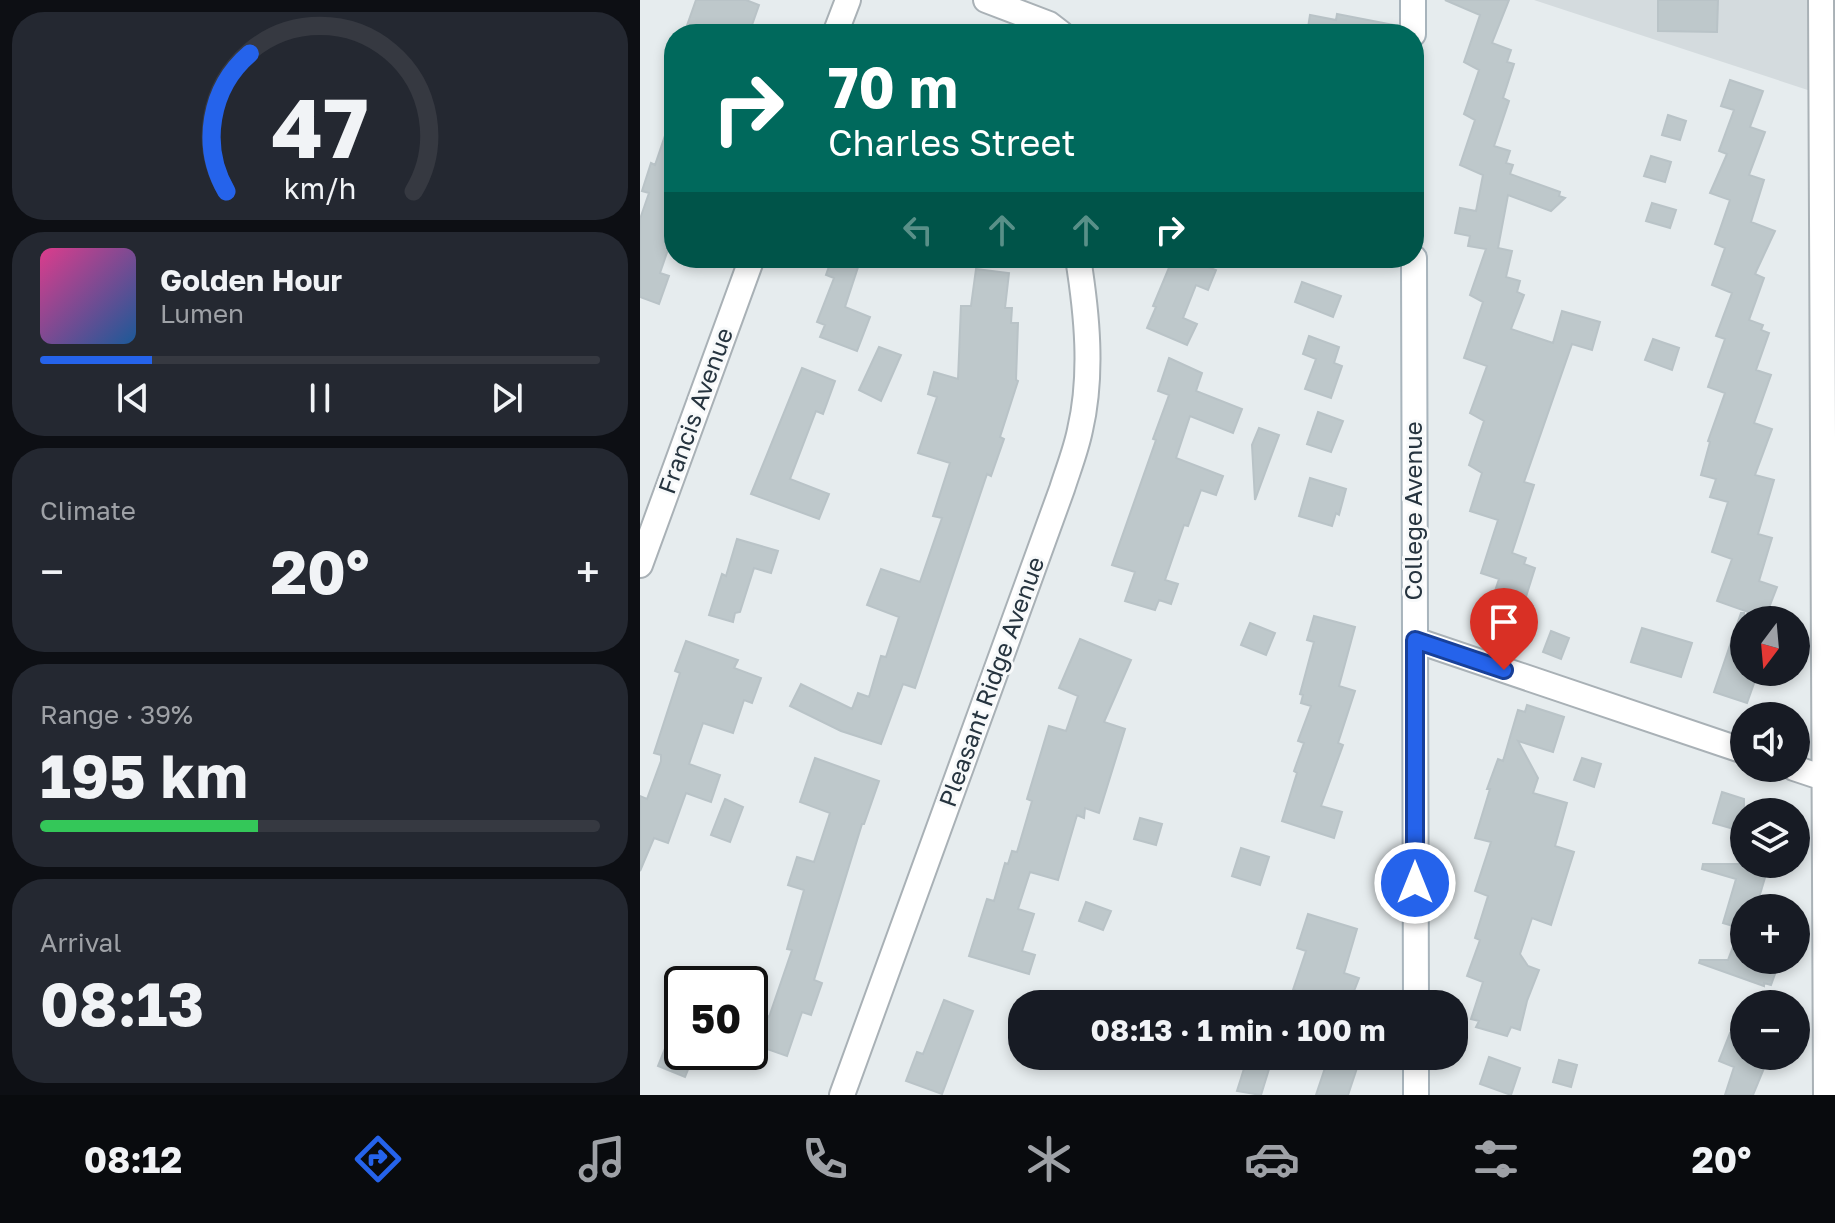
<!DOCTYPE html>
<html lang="en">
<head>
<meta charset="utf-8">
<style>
	:root { --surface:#171b24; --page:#242831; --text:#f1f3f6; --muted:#9ea1a6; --line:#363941; --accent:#2563eb }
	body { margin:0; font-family:"Golos Text",sans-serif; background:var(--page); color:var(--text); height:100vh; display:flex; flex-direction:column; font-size:30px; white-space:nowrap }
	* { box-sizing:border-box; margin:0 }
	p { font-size:26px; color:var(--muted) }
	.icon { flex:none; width:44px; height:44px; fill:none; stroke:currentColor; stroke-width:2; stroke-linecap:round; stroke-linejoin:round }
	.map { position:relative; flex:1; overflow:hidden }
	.drawer { display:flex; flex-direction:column; gap:12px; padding:12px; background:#0d0f14; width:640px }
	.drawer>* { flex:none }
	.guide { position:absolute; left:24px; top:24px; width:760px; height:244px; border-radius:32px; box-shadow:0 4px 12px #0003; background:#00695c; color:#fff; overflow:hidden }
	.needle { width:52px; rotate:196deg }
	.buttons { position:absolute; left:1090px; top:606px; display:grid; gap:16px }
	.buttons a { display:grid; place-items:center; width:80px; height:80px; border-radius:50%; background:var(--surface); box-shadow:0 4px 12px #0003; font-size:40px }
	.speed { position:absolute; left:24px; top:966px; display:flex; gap:16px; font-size:40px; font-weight:700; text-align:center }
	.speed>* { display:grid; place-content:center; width:104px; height:104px; border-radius:50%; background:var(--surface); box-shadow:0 4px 12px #0003; line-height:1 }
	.speed .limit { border:4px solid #111; border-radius:12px; background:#fff; color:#111 }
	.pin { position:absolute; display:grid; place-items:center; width:68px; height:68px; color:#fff; margin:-82px -34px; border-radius:50% 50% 50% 0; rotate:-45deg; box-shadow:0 0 8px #0007 }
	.pin .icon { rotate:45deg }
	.me { position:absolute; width:88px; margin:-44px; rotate:0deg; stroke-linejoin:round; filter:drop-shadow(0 0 6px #0008) }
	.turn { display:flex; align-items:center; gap:28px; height:168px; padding:0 32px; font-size:36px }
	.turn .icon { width:104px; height:104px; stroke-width:2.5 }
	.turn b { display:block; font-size:56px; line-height:68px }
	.lanes { display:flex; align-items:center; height:76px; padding:0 32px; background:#0003; justify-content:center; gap:40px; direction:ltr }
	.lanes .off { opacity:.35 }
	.big { font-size:60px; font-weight:700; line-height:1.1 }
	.drawer .widget { flex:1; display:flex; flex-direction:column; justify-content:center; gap:12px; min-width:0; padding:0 28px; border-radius:32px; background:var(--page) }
	.drawer .dial { align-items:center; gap:0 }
	.dial svg { height:208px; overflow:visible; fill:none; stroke:var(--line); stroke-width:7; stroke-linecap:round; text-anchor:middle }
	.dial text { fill:var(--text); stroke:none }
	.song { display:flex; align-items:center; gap:24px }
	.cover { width:96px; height:96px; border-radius:12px; background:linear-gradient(135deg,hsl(330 70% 55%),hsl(210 70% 35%)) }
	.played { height:8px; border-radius:4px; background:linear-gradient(90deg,var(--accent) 20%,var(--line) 20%) }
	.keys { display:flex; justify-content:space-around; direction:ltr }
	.heat { display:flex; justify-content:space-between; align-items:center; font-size:44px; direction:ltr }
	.charge { height:12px; border-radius:6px; background:linear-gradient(90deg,#34c759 39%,var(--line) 0) }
	.trip { position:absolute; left:368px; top:990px; width:460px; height:80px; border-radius:32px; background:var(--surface); box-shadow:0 4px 12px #0003; font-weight:700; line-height:80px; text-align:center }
	.tab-bar { display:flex; height:128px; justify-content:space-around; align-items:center; background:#090b0e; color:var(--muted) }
	.tab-bar .icon { width:56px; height:56px }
	.tab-bar .active { color:var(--accent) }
	.tab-bar b { font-size:36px; color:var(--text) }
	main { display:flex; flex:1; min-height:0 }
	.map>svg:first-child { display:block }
	.built { fill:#d4dbde }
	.building { fill:#bec8cb; stroke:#b9c3c7; stroke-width:2 }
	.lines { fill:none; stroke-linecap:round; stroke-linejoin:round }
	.street-casing { stroke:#a9b1b6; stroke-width:28 }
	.secondary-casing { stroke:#a8b4bc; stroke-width:28 }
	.street { stroke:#fff; stroke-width:24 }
	.secondary { stroke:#fff; stroke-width:24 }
	.route-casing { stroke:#184099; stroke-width:20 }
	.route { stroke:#2563eb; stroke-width:14 }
	.labels { text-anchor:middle; stroke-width:6; stroke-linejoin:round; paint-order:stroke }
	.street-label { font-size:24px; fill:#26343f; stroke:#f7f9fa }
</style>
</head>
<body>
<main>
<section class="drawer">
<div class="widget dial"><svg viewBox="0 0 100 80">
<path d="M14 69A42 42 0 1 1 86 69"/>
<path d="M14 69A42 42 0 0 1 23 16" stroke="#2563eb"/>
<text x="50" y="56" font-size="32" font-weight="700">47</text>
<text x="50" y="72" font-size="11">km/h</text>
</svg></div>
<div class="widget">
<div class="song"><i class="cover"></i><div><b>Golden Hour</b><p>Lumen</p></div></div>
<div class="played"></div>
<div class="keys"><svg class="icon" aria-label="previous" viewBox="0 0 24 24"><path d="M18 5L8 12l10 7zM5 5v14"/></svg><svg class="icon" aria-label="pause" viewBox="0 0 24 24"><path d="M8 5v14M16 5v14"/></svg><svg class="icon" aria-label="next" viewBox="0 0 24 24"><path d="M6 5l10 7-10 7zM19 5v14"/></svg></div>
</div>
<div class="widget"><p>Climate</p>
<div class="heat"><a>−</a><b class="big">20°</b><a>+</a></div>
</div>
<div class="widget"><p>Range · 39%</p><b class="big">195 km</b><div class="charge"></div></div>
<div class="widget"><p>Arrival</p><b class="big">08:13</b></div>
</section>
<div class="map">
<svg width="1195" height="1095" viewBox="0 0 1195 1095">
	<rect width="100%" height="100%" fill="#e6ecee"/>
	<path class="built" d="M894,0h301v75l-11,-4 -1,24z"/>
	<path class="building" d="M56,0h50l13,5 -7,20 -9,9h-59z
		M805,0h64l-17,43 19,7 -4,12 7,2 -11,34 6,3 -15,45 16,5 -4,12 7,2 -3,9 50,18 -1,4 6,2 -14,13 -43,-16 -10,53 14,3 -6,26 14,4 -3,11 7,3 -13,34 42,14 9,-32 38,11 -8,28 -20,-6 -48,138 10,3 -22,68 14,5 -2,6 11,4 -11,35 9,3 -6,17 -12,-4 -2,5 -4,-1 -4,11 -22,-7 16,-48 -18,-6 17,-53 -28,-9 12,-38 -13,-8 15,-44 -14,-8 17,-47 -23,-8 19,-56 -13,-7 16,-46 -18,-3 2,-10 -15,-3 5,-25 16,3 7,-36 -23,-10 15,-45 -11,-6 15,-44 -15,-8 16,-47z
		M1018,0h60l-1,32 -59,-1z
		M697,14l57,11 -1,9h-86l3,-19 26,5z
		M1090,80l33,11 -13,36 15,5 -16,43 15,5 -13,42 24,9 -20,43 9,4 -15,42 14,5 -2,5 8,3 -13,37 15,5 -17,48 18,6 -17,46 19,5 -16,54 14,4 -13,43 18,6 -12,31 -48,-17 15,-42 -20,-7 16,-50 -18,-5 6,-18 -15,-4 9,-33 -2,-1 17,-48 -17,-6 17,-48 -9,-3 16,-43 -20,-8 13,-37 -10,-4 15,-44 -20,-7 17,-39 -8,-3 15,-41 -13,-4z
		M1028,115l18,6 -6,19 -18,-5z
		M31,118h3v114l-14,41 9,3 -10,28 -19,-7v-78l9,-26 -7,-2 9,-28 4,2z
		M1011,156l20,6 -6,20 -21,-6z
		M1012,203l24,7 -6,18 -24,-7z
		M192,258h29l-16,49 25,10 -13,34 -37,-14 5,-12 -8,-3 17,-44 -8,-3z
		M533,258h10l33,12 -8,20 -12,-5 -13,33 14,6 -10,21 -40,-17 9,-21 -3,-1z
		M336,269l33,4 -4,35h7l-1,15h7l-2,57 2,1 -18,56 4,2 -13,37 -4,-2 -72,214 -12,-4 -22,60 -40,-13 -51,-25 11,-22 51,25 6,-16 11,4 12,-41 5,1 13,-40 -32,-12 14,-36 39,13 22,-64 -9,-2 17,-53 -32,-10 19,-56 -9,-3 6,-22 24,7 3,-73h10z
		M662,282l39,14 -8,21 -38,-15z
		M669,336l30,11 -5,16 8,3 -11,32 -26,-9 11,-30 -13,-5z
		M1013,339l26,9 -7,22 -27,-10z
		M239,347l22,8 -20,46 -22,-11z
		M529,358l33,15 -6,18 46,18 -9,24 -43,-17 -14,42 47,18 -7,19 -15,-5 -13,36 -4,-1 -19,55 13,4 -7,20 -12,-4 -4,10 -30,-9 10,-29 -23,-7 44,-125 -3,-1 16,-44 -11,-4z
		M162,368l33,13 -12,33 -7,-3 -26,68 39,15 -10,25 -68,-25z
		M678,412l25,9 -12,31 -24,-8z
		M619,428l20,7 -24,65 -3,-55z
		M670,478l36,11 -7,26 -3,-2 -4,13 -33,-10z
		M97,539l41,12 -7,22 -17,-5 -14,44 -5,1 -2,9 -24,-7 13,-41 4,2z
		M1101,613h3v59h14l-11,31 -33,-11z
		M674,616l41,11 -16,59 16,5 -17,52 5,2 -22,61 21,6 -8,26 -52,-17 15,-48 -3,-2 10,-28 -6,-2 13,-35 -10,-3 2,-8 -3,-1 14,-52 -7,-2z
		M610,623l25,10 -9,22 -25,-10z
		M1002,628l50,15 -11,34 -50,-15z
		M911,631l18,7 -8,21 -18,-7z
		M440,639l51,21 -27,62 21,7 -26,84 -14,-5 -1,10 -7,-3 -19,65 -28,-8 -12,37 16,5 -12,37 13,4 -6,19 -60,-18 18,-57 7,2 11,-38 3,1 4,-13 5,1 15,-51 -5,-2 22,-73 17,5 12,-35 -19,-8z
		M46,641l52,19 -4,8 27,10 -9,25 -8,-3 -11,33 -30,-10 -14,41 31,11 -9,27 -25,-9 -18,50 -14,-5 -14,33v-75l7,3 14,-38v-6l-7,-2 26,-80 -5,-2z
		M887,705l37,12 -11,35 -35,-11 20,37 -5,15 34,10 -12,43 19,6 -23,73 -19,-7 -12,36 8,12 11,4 -12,31 -7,29 -9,-3 -4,9 -31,-9 3,-6 -8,-2 12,-37 -16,-6 13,-36 -5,-2 13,-42 -13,-5 16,-49 -16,-4 15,-49h-3l11,-30 5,2 15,-51 7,2z
		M175,758l64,23 -15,43h-2l-48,156 8,3 -11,32 -9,-3 -15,44 -37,-13v-33l19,7 23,-67 -5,-1 17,-59 -16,-5 9,-28 17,5 16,-49 -30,-11z
		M942,758l19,6 -7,23 -20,-7z
		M1082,792l22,7v33l-31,-9z
		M85,799l18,8 -13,35 -19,-7z
		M500,818l22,6 -6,21 -22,-6z
		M601,848l28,9 -9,28 -28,-9z
		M1063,864h66l-13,44h-12v52h36l-9,25 -7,-2v3l-65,-23 1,-3h28l12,-32 -17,-5 13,-44 -34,-10z
		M446,902l25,9 -8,19 -24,-9z
		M668,914l49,15 -13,44 15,5 -10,26h-16l-40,-14 13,-39 -9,-3z
		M304,1000l29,11 -31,83 -36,-13 11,-29 6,2z
		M41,1009l1,43h13l-10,25 -27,-11z
		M1090,1033l14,5v18h25l-16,39h-28l9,-28 -15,-6z
		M608,1056h25l-12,39 -24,-4z
		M689,1056h32l-13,39h-32z
		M849,1057l31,11 -9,27 -31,-11z
		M919,1060l18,5 -6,22 -18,-5z"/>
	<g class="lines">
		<g class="street-casing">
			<path id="street" d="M346,0l63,24 13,10
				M1181,0l5,1095
				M195,34l13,-34
				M0,565l112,-307
				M775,640l329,111
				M1154,768l30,10
				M202,1095l220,-606c6,-19 14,-39 18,-59 13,-56 7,-116 -2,-172"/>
		</g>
		<g class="secondary-casing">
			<path id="secondary" d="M773,0v34
				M774,258l2,746
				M776,1056v39"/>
		</g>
		<use href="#street" class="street"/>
		<use href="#secondary" class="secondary"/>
	</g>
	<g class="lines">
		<g class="route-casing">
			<path id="route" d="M775,883v-243l89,30"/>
		</g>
		<use href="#route" class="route"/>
	</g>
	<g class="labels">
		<g class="street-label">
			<text transform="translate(56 411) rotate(-70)" y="8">Francis Avenue</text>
			<text transform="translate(774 511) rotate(-90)" y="8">College Avenue</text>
			<text transform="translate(352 682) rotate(-70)" y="8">Pleasant Ridge Avenue</text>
		</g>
	</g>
</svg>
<div class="buttons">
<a><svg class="needle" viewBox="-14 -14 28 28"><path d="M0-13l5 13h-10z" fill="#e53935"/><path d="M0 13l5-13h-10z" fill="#9ea1a6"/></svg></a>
<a><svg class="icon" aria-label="sound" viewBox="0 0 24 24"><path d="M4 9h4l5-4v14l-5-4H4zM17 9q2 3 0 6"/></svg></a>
<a><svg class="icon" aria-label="layers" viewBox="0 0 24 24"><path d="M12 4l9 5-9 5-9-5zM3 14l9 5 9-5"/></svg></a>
<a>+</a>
<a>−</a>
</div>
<div class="speed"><div class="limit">50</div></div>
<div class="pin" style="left:864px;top:670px;background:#d93025"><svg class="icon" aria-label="arrive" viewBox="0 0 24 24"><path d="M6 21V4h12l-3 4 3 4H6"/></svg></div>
<svg class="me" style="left:775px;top:883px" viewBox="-20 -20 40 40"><circle r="17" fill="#2563eb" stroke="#fff" stroke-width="3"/><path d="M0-11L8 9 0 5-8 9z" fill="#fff"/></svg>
<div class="trip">08:13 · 1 min · 100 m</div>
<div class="guide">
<div class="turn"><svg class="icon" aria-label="right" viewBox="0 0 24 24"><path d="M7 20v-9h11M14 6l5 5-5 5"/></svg><div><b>70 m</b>Charles Street</div></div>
<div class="lanes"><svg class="icon off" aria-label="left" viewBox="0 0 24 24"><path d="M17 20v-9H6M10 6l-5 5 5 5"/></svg><svg class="icon off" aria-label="ahead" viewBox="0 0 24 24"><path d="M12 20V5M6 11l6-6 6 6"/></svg><svg class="icon off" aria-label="ahead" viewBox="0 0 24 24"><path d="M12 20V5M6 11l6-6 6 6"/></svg><svg class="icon" aria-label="right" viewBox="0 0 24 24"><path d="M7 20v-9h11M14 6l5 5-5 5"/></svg></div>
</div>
</div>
</main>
<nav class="tab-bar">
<b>08:12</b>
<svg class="icon active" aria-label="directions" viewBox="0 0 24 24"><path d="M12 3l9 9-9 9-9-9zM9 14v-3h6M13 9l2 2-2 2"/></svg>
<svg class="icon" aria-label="music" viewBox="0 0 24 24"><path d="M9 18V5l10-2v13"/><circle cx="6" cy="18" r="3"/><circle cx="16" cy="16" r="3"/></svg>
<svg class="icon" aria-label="phone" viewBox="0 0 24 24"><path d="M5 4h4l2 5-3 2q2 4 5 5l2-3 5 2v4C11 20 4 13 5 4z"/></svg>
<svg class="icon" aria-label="climate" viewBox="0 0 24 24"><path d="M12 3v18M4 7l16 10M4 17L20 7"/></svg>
<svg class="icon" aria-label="car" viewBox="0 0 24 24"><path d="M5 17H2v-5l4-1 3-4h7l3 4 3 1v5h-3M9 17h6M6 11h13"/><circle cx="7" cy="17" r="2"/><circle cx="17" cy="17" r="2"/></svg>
<svg class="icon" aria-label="filters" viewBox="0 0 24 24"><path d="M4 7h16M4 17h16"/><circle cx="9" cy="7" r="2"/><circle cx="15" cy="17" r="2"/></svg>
<b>20°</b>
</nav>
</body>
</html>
